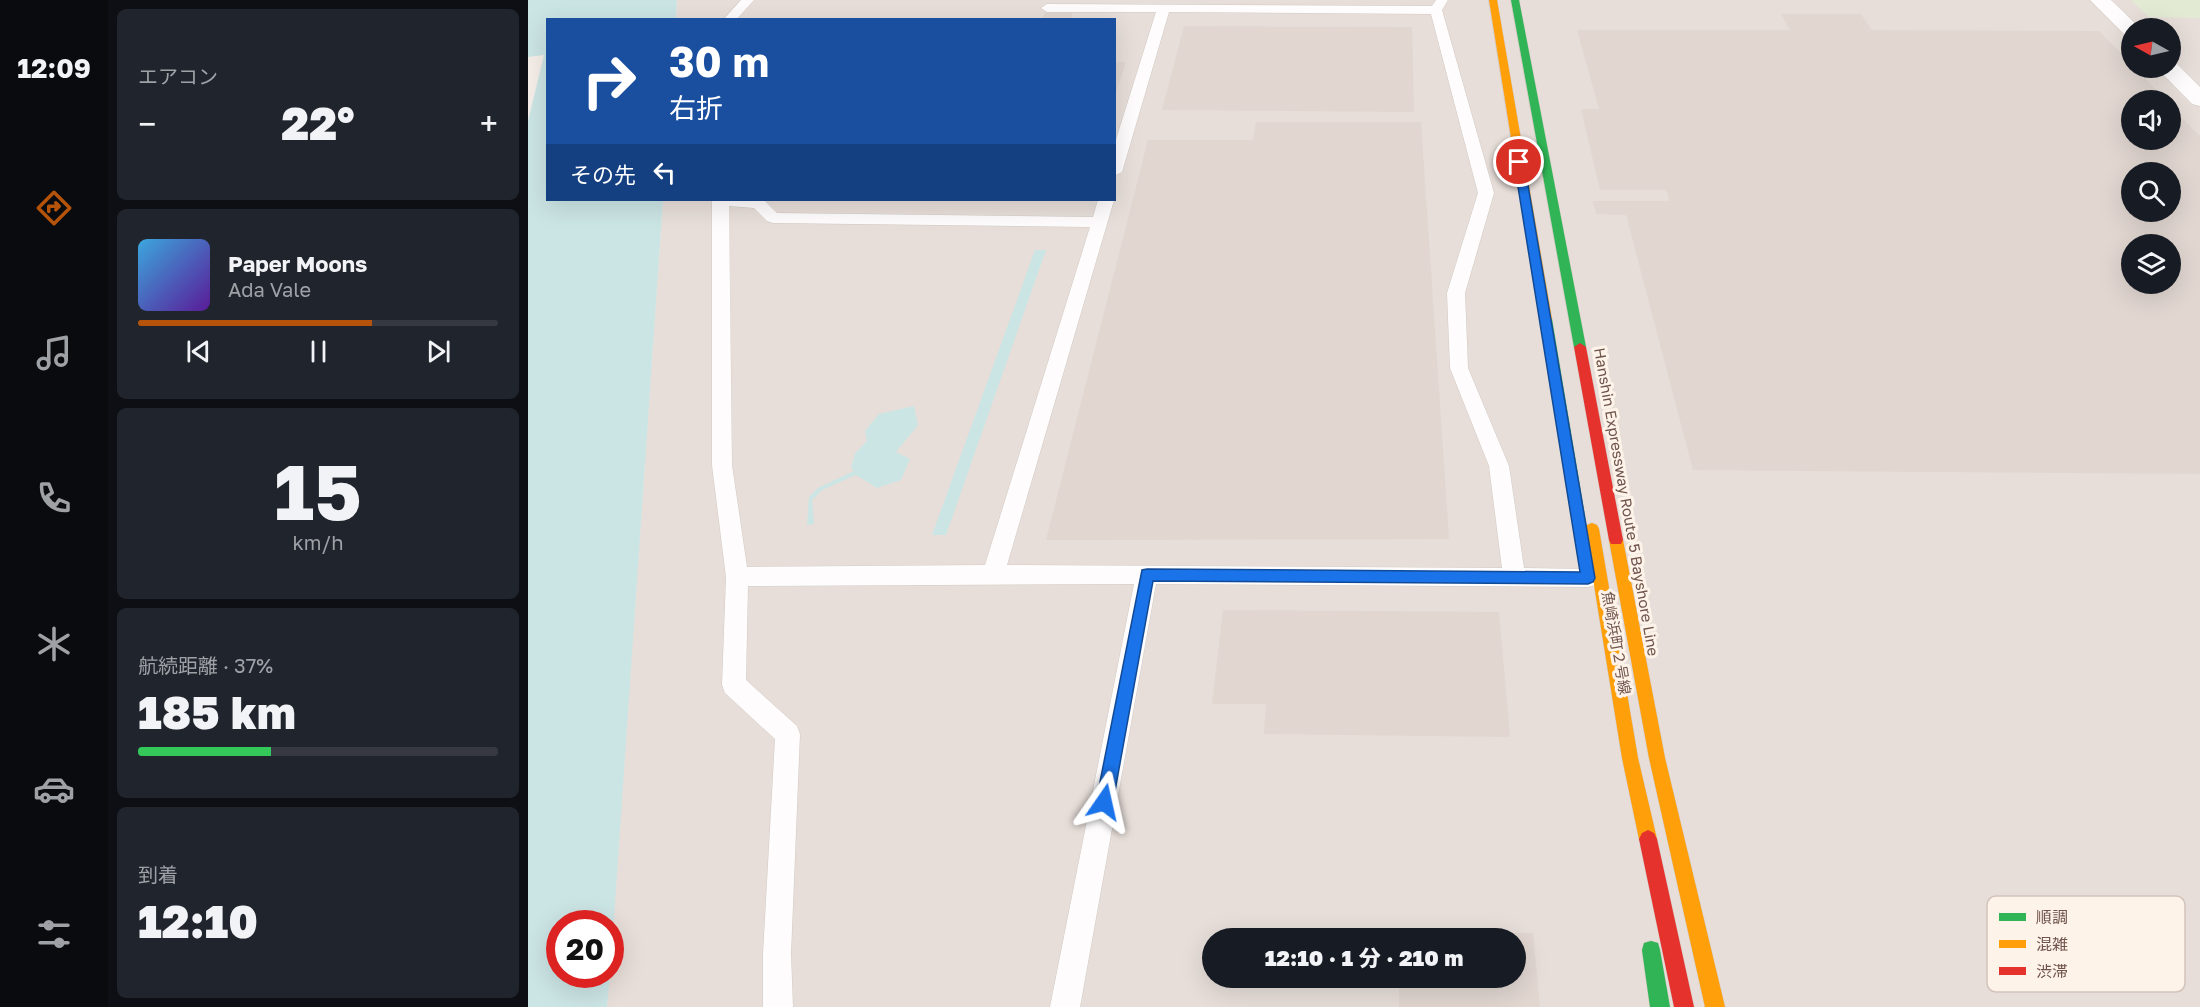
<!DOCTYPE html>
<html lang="ja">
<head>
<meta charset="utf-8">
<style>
	:root { --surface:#171b24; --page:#20242c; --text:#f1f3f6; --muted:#9ea1a6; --line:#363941; --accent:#b45309 }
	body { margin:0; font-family:"Golos Text","Noto Sans JP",sans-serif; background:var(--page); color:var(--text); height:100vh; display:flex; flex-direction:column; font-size:22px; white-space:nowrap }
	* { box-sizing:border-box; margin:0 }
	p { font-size:20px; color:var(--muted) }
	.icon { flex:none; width:33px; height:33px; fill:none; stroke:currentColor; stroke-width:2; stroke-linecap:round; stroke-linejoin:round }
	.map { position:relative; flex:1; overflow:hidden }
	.details { display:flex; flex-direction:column; gap:9px; padding:9px; background:#0d0f14; width:420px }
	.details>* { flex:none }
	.banner { position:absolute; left:18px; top:18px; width:570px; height:183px; border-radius:0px; box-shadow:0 6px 24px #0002; background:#1a4fa0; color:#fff; overflow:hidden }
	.needle { width:39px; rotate:278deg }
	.controls { position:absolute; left:1593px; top:18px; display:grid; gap:12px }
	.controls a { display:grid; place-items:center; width:60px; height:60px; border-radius:50%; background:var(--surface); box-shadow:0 6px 24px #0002; font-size:30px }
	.speed { position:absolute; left:18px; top:910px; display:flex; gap:12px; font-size:30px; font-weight:700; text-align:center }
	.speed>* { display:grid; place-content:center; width:78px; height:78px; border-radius:50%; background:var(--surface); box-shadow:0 6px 24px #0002; line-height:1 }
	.speed .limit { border:9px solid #d22; background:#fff; color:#111 }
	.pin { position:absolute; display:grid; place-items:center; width:51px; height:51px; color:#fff; margin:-26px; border:3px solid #fff; border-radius:50%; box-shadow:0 2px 6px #0007 }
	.me { position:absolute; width:66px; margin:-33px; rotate:11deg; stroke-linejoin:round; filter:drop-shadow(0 0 4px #0008) }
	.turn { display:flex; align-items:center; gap:21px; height:126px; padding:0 24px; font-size:27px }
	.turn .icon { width:78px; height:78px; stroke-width:2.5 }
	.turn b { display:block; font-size:42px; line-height:51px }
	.then { display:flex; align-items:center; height:57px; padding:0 24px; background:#0003; gap:12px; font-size:22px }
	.big { font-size:45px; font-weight:800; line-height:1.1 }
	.details .card { flex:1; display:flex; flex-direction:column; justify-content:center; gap:9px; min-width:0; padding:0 21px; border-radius:9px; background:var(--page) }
	.details .dial { align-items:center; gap:0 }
	.dial b { font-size:78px; line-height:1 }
	.song { display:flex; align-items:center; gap:18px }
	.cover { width:72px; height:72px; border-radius:9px; background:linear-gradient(135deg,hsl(200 70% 55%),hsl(270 70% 35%)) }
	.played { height:6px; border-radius:3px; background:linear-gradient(90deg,var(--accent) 65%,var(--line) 65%) }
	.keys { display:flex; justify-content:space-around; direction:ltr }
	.heat { display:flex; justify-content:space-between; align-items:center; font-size:33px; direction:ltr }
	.charge { height:9px; border-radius:4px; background:linear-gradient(90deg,#34c759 37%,var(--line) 0) }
	.trip { position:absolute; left:674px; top:928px; width:324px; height:60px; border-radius:30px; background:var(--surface); box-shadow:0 6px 24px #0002; font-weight:800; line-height:60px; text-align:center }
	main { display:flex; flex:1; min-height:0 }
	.tab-bar { display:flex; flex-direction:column; width:108px; justify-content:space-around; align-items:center; background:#090b0e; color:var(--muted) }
	.tab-bar .icon { width:42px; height:42px }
	.tab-bar .current { color:var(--accent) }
	.tab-bar b { font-size:27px; color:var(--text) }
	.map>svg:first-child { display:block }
	.industrial { fill:#e7ded9; fill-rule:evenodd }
	.green { fill:#e3ead4 }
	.water { fill:#cbe5e4 }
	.building { fill:#e1d6d0; fill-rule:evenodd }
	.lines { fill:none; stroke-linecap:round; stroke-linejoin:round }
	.lane-casing { stroke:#d2cac4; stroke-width:1 }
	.street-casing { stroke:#d2cac4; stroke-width:1 }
	.fast-casing { stroke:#d4cac5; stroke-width:1 }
	.slow-casing { stroke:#d4cac5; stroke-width:1 }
	.jam-casing { stroke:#d4cac5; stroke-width:1 }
	.lane { fill:#fefcfc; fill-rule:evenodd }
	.street { fill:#fefcfc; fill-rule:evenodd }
	.fast { fill:#30b455; fill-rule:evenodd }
	.slow { fill:#ff9f0a; fill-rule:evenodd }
	.jam { fill:#e5322d; fill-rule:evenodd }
	.route { fill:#1a73e8; stroke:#114b97; stroke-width:1.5 }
	.labels { text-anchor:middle; stroke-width:6; stroke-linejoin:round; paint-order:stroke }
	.street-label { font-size:15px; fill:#70544b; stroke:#fdf3e9 }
	.key { fill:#fdf3e9; stroke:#d3c3ba; stroke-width:1.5 }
	.key-label { font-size:16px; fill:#70544b }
</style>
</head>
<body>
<main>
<nav class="tab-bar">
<b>12:09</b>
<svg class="icon current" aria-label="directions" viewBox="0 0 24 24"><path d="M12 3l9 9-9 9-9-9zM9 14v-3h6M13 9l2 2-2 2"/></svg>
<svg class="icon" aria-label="music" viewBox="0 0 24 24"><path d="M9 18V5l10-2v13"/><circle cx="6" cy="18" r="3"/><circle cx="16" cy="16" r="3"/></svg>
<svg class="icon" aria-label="phone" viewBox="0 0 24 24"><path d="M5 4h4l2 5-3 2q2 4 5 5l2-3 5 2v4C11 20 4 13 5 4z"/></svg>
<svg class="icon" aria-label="climate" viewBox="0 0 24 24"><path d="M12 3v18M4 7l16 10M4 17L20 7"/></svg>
<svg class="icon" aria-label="car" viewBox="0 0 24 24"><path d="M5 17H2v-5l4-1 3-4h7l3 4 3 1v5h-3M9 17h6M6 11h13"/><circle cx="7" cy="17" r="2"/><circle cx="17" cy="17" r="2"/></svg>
<svg class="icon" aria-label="filters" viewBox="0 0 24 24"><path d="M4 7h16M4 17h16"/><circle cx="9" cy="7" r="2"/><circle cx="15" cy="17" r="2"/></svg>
</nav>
<section class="details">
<div class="card"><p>エアコン</p>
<div class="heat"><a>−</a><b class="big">22°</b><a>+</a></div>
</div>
<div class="card">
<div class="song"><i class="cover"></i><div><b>Paper Moons</b><p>Ada Vale</p></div></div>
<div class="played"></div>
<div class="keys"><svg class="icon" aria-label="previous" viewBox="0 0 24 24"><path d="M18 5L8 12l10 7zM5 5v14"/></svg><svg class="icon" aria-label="pause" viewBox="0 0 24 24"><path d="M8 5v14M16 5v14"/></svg><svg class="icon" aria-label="next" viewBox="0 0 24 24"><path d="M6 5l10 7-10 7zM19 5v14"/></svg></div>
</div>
<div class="card dial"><b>15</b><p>km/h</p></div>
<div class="card"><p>航続距離 · 37%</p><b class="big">185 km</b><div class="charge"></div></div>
<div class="card"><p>到着</p><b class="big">12:10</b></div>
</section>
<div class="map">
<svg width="1672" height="1007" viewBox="0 0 1672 1007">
	<rect width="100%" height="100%" fill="#f5eee8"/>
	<path class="industrial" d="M149,0h1523v1007h-1593l56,-807h451v-180l-438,-1zM1604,28h38v40h-38zM1604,100h38v40h-38zM1604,172h38v40h-38zM1604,244h38v40h-38zM684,939h303v39h-303z"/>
	<path class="green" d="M1603,0h69v18l-51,-1z"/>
	<path class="water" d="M0,0h149l-1,19 -128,1v180h115l-52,762 -1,-38h-50v51h50l-3,32h-79v-886l16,-66 -16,2z
		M507,250h11l-100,285h-14z
		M386,406l4,19 -22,27 14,7 -9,21 -24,8 -21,-13 -34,15 -10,10 2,24 -7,1 2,-28 9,-9 36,-17 -3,-3 4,-15 12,-12 -2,-10 14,-17z"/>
	<path class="building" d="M517,12h28l-2,8h-29z
		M1253,14h80l11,16 227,1 67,69h-34v40h38v-34l30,30v338l-507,-4 -67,-255 -30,-1 -3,-13h77l-4,-11h-66l-19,-81h18l-22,-79h213zM1604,172h38v40h-38zM1604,244h38v40h-38z
		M656,26l228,1 2,85 -252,-2z
		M586,62h12l-11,33h-1z
		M728,122h165l28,417 -403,1 102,-400h105z
		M695,610l276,2 11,125 -246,-3 2,-30h-54z
		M870,932l135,1 7,74h-141v-29h116v-39h-117z"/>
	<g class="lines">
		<g class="lane-casing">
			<path id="lane" d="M213,0h13l-18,20h-13z
				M908,0h12l-6,10 52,183 -29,100 3,75 41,98 15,102 64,1 8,2 3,7 -3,7 -8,2 -432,-3 -76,423h-30l84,-423 -386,2 -2,94 51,46 3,8 -9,220 2,53h-30v-53l12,-215 -50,-46 -3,-8 4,-108 -14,-112v-264l48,-1 5,1 12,12 316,4 5,-17h16l-107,365 495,3 -13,-102 -39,-98 -3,-75 31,-100 -47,-179 -262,-2 -47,160 -8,4v-30l42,-134h-109l-6,-4 6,-4 385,2zM201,206l25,2 13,13 6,2 317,4 -105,338 -238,2 -15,-102z"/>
		</g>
		<g class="street-casing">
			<path id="street" d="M1562,0h21l29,28h-8v9l-7,-2z
				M1642,62l6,1 24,24v19l-8,-2 -35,-36h13z"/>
		</g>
		<g class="fast-casing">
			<path id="fast" d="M983,0h8l67,347 -6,4 -6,-4z
				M1018,315l6,4 41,245 -2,4 -5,2 -5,-2 -2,-4 -39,-245z
				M1123,941l7,2 2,7 10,57h-20l-8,-57 2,-7z"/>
		</g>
		<g class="slow-casing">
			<path id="slow" d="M961,0h8l55,319 -6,4 -6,-4z
				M1064,523l5,2 2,4 39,229 19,81 -3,6 -6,3 -6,-3 -3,-6 -17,-81 -37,-229 2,-4z
				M1088,534l5,2 2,4 42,218 60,249h-20l-56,-249 -40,-218 2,-4z"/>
		</g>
		<g class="jam-casing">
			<path id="jam" d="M1052,343l6,4 37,193 -2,4h-10l-2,-4 -35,-193z
				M1120,830l6,3 3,6 37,168h-20l-35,-168 3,-6z"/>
		</g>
		<use href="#lane" class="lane"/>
		<use href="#street" class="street"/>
		<use href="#fast" class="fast"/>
		<use href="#slow" class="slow"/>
		<use href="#jam" class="jam"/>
	</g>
	<path class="route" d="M991,159l5,3 71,416 -2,4 -5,2 -435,-3 -40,221 -3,6 -6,3 -6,-3 -2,-6 46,-232 5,-1 433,3 -66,-410z"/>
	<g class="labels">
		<g class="street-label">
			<text transform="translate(1098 502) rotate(80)" y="5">Hanshin Expressway Route 5 Bayshore Line</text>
			<text transform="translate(1088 643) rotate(80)" y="5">魚崎浜町２号線</text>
		</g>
	</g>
	<rect x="1459" y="896" width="198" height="96" rx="9" class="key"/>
	<rect x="1471" y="913" width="27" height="8" fill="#30b455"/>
	<rect x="1471" y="940" width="27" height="8" fill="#ff9f0a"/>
	<rect x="1471" y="967" width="27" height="8" fill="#e5322d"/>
	<g class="key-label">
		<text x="1508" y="923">順調</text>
		<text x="1508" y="950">混雑</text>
		<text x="1508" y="977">渋滞</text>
	</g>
</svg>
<div class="controls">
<a><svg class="needle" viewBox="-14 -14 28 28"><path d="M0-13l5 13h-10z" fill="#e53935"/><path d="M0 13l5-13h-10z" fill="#9ea1a6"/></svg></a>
<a><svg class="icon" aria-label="sound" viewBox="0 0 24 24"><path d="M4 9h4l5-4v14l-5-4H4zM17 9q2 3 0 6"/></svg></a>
<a><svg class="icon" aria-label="search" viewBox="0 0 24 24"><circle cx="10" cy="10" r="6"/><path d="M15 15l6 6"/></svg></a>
<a><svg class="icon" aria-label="layers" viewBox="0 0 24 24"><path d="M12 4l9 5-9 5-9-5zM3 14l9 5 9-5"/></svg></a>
</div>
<div class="speed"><div class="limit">20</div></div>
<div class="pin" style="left:991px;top:162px;background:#d93025"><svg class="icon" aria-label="arrive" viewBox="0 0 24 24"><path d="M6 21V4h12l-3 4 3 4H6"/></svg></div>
<svg class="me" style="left:576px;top:802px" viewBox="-20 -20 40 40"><path d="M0-17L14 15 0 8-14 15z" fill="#1a73e8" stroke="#fff" stroke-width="4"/></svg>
<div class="trip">12:10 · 1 分 · 210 m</div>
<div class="banner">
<div class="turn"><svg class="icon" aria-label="right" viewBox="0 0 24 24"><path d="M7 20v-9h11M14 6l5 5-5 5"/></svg><div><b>30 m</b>右折</div></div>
<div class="then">その先<svg class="icon" aria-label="left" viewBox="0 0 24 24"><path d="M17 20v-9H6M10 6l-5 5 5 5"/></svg></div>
</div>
</div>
</main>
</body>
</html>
